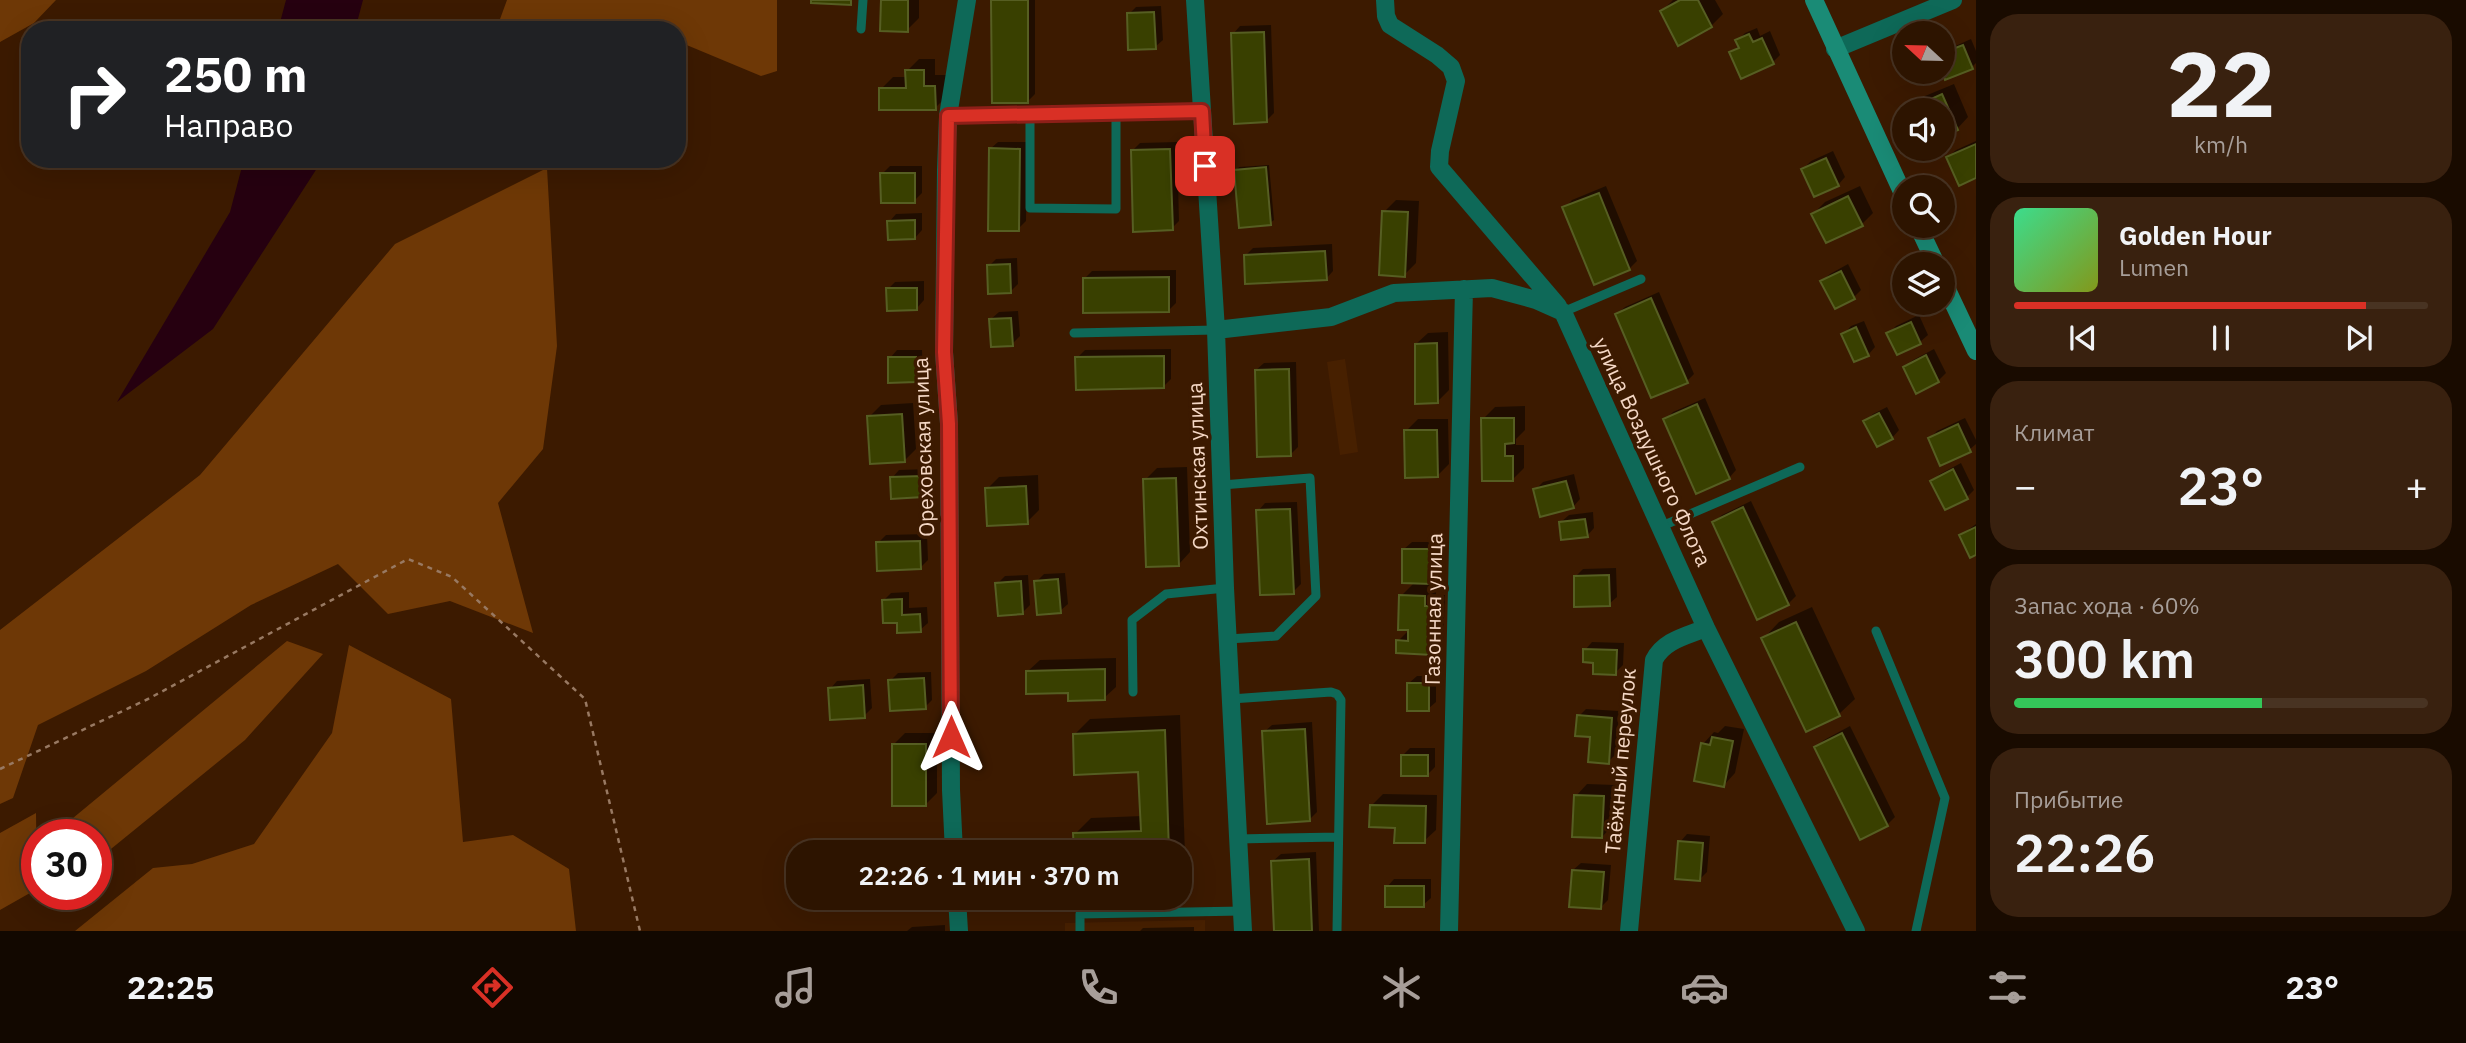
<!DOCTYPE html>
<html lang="ru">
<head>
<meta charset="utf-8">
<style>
	:root { --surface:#2d1400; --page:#39210f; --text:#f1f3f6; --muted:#a79e99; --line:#483322; --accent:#d93025 }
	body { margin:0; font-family:"IBM Plex Sans",sans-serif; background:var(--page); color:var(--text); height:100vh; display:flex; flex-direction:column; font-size:26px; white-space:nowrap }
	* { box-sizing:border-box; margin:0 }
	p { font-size:23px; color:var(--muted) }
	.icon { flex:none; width:38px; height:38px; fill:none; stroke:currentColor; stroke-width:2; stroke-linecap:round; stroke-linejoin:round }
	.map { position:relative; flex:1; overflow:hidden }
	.side { display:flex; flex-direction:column; gap:14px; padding:14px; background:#190b00; width:490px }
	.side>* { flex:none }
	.banner { position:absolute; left:21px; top:21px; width:665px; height:147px; border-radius:28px; box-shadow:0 7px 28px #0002,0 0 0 2px var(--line); background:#202124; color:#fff; overflow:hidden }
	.needle { width:46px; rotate:292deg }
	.fabs { position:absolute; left:1892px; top:21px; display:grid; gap:14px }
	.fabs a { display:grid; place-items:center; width:63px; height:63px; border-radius:50%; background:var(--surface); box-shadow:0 7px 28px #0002,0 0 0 2px var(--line); font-size:35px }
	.speed { position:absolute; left:21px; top:819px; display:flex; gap:14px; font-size:35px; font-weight:700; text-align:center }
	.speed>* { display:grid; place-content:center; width:91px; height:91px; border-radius:50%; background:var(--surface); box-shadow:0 7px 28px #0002,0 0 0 2px var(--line); line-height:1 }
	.speed .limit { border:10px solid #d22; background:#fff; color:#111 }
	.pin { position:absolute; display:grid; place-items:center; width:60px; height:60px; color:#fff; margin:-30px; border-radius:14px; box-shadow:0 4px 10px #0006 }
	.me { position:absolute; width:77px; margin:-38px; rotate:0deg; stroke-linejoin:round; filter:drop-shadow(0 0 5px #0008) }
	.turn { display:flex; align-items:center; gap:24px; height:147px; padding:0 28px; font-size:32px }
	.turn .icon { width:91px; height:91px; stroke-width:2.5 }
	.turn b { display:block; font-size:49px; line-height:60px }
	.big { font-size:52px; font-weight:600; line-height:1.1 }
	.side .card { flex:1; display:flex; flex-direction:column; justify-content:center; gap:10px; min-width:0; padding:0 24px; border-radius:28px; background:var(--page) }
	.side .dial { align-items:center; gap:0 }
	.dial b { font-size:91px; line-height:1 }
	.song { display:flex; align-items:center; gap:21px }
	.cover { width:84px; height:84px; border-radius:10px; background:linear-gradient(135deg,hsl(150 70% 55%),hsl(70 70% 35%)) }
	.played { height:7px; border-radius:4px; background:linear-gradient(90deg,var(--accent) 85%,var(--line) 85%) }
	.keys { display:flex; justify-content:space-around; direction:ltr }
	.heat { display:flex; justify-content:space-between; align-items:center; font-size:38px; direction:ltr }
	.charge { height:10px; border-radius:5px; background:linear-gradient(90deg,#34c759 60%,var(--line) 0) }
	.trip { position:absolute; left:786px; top:840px; width:406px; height:70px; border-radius:28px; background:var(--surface); box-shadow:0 7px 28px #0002,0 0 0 2px var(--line); font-weight:600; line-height:70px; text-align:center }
	.tab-bar { display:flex; height:112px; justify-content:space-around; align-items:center; background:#120800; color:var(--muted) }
	.tab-bar .icon { width:49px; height:49px }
	.tab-bar .current { color:var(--accent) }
	.tab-bar b { font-size:32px; color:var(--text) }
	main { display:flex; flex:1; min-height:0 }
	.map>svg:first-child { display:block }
	.built { fill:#472000 }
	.green { fill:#6e3806 }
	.water { fill:#260010 }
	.shadow { fill:#0007 }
	.building { fill:#394000; stroke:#565e22; stroke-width:2 }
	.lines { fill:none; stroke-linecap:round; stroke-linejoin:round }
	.path { stroke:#987962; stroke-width:2.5; stroke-dasharray:5 5; stroke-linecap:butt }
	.lane { stroke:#0e6958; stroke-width:9 }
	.street { stroke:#0e6958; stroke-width:18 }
	.secondary { stroke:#1a8b76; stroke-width:18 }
	.route-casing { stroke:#8d1f18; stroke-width:18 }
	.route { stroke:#d93025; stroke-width:12 }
	.labels { text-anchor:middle; stroke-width:7; stroke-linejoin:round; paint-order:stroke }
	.street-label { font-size:21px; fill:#f5d8c5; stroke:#3c1a00 }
</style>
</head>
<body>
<main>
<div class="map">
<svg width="1976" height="931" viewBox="0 0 1976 931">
	<rect width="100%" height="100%" fill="#3c1a00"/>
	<path class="built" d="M1345,359l13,93 -18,3 -13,-93z
		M1205,920v11h-140v-8z"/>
	<path class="green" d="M0,0h56l-22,23 -34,19z
		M507,0h270v71l-16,5 -84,-35v-11c-16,0 -33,-4 -48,0h-133z
		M547,168l10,178 -14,103 -45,54 35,130 -83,-32 -62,13 -50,-50 -87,41 -105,66 -108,54 -25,73 -13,6v-174l200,-155 195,-231z
		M287,641l36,13 -78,86 -139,113 -10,2v-20h-32l3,-12z
		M349,645l102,54 12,143 50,-7 56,34 7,62h-501l78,-63 39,-4 62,-20 78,-111z
		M36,813l1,76 -37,21v-77z"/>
	<path class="water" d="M286,0h77l-8,30h-77z
		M244,159h79l-110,170 -96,73 113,-190z"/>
	<path class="shadow" d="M882,0h37v18l-12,12z
		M993,0h42v94l-7,7z
		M1673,0h42l8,14 -12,12 -49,-15z
		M1161,6l2,34 -8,7 -26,-33 7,-7z
		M1271,25l3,88 -8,8 -33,-87 7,-8z
		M1757,28l3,8 10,-5 10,24 -7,7 -41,-9 7,-8 -2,-4 8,-8z
		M1971,39l5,12v12l-4,4 -30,2v-17z
		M919,59h16v16h11l1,21 -12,12 -54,-19 12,-12h14v-6z
		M1954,84l14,33 -11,12 -15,-19h-28l-1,-2 12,-12z
		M1976,141v35l-28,-19 8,-7z
		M998,142h29l-1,79 -8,8 -28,-80z
		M1177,142l2,79 -7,7 -40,-77 8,-8z
		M1833,151l12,26 -7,8 -35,-16 8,-8z
		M1269,165l5,55 -4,3 -34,-52 3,-4z
		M890,166h32v27l-8,8 -32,-27z
		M1606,186l31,75 -8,8 -64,-61 7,-8z
		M1860,186l13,27 -11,11 -49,-10 12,-12z
		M1396,200l23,1 -3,62 -12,12 -20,-63z
		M922,213v17l-7,8 -26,-16 7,-8z
		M1332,244l1,27 -7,8 -80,-24 7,-7z
		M1017,258l1,26 -8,8 -21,-26 7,-7z
		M1848,264l13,26 -7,7 -32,-16 8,-7z
		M1176,270v33l-8,8 -83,-33 7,-7z
		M924,281v19l-7,8 -29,-19 7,-7z
		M1659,292l35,82 -7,7 -70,-67 8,-7z
		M1018,311l2,25 -8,8 -21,-25 8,-7z
		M1919,315l9,20 -8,7 -22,11 -10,-19 8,-8z
		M1864,321l11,26 -7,8 -24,-21 7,-8z
		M1448,332l1,58 -12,12 -21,-58 12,-11z
		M1171,349v30l-8,8 -86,-29 8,-8z
		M1934,349l12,24 -8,8 -21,10 -12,-24 8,-7z
		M897,350h25l1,23 -8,7 -25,-22z
		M1296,362l2,85 -8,8 -34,-85 8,-7z
		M1705,398l31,72 -7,8 -63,-59 7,-7z
		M913,403l3,46 -11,11 -36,-43 12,-12z
		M1525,406v24l-9,9v6h8v23l-11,11 -30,-60 12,-12z
		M1887,407l12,23 -7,8 -26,-17 7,-7z
		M1965,418l11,22v4l-7,6 -39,-12 7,-7z
		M1418,419h30l1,45 -12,12 -31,-45z
		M1961,463l13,27 -7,7 -35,-16 8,-7z
		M1187,467l3,85 -11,12 -34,-84 12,-12z
		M929,469v19l-7,8 -30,-18 7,-8z
		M1574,474l6,25 -7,8 -38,-17 8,-8z
		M1038,475l1,35 -12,12 -40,-33 12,-12z
		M1751,501l45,95 -8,8 -74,-82 8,-7z
		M1297,502l4,82 -8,8 -35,-81 7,-8z
		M1593,512l1,16 -7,8 -26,-14 8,-7z
		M1976,524v29l-15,-18z
		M927,534l1,26 -8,8 -42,-25 8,-8z
		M1412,542h26v32l-10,10 8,1v10h9l-2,46 -12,12 -33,-12 13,-13 -10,-32 14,-14 -11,-33z
		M1616,568l1,29 -8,7 -34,-27 8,-8z
		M1065,573l3,31 -8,7 -24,-29 8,-8z
		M1028,575l2,30 -7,7 -26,-28 8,-8z
		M909,592v16l18,-1 1,16 -8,7 -22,-9 -14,-21 7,-7z
		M1812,607l43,92 -16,15 -75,-76 15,-16z
		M1592,642l32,1 -1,22 -8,8 -20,-12 -10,-11z
		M1116,658v29l-12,11 -35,-6 -41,-21 12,-11z
		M931,672l1,28 -7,7 -35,-26 8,-8z
		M1417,676h19v26l-8,7 -19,-26z
		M870,679l2,29 -8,8 -34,-27 7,-8z
		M1586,709l33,2 -3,43 -8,8 -29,-46z
		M1180,715l5,139 -5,6v-8h-105v-18l16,-16 51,-2 -2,-45 -66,-36 16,-16z
		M1312,722l5,90 -8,8 -45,-88 8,-7z
		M1725,726l19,3 -9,44 -11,12 -21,-41 11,-12 4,1z
		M1850,726l45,91 -8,8 -71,-78 8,-7z
		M905,733h32v60l-12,12 -32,-60z
		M1410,748h25v19l-7,7 -25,-19z
		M1587,784l28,1 -2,40 -11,12 -26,-41z
		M1383,794l54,1 -1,35 -12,11 -52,-36z
		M1687,834l23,2 -3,36 -8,8 -19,-38z
		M941,845v7h-30l6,-6z
		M1316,852l3,79h-43l-3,-70 8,-7z
		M1581,863l30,2 -3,35 -7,7 -28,-37z
		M1394,879h37v19l-8,7 -36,-18z
		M945,925v6h-38l5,-4z
		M1194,927v4h-54l3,-3z"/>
	<path class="building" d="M811,0h40v5l-40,-2z
		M881,0h27v32l-28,-1z
		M991,0h37v103h-36z
		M1680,0h18l14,27 -34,19 -18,-35z
		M1154,12l2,37 -28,1 -1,-37z
		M1264,32l3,90 -33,2 -3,-91z
		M1749,34l4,8 9,-4 12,26 -33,15 -12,-27 10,-4 -4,-8z
		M1963,45l10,24 -28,11 -3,-8v-19z
		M905,70h19v16h11l1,24h-57v-22h27z
		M1942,94l16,36 -16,7v-27h-30l-1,-2z
		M1976,144v34l-17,8 -13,-29z
		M989,148l31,1 -1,82h-31z
		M1170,149l3,81 -40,2 -2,-82z
		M1826,158l13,28 -25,11 -13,-28z
		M1266,167l5,58 -32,3 -5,-58z
		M880,173h35v30h-34z
		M1599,193l31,77 -36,15 -32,-78z
		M1848,196l15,30 -37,17 -15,-29z
		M1382,211l26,1 -3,65 -26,-2z
		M915,220v19l-27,1 -1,-19z
		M1325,251l2,29 -82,4 -1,-29z
		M1010,264l1,29 -23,1 -1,-29z
		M1841,271l14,28 -20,10 -15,-28z
		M1169,277v35l-86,1v-35z
		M886,288h31v22l-30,1z
		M1651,298l37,85 -37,15 -36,-84z
		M1011,318l2,28 -22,1 -2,-28z
		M1911,322l10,22 -24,11 -11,-22z
		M1856,327l13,29 -15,6 -13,-28z
		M1437,343l1,60 -23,1v-60z
		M1926,355l13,27 -23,12 -13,-27z
		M1164,356v32l-88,2 -1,-33z
		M888,357h28v25l-28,1z
		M1289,369l2,87 -34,1 -2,-87z
		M1697,404l33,75 -34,15 -33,-75z
		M1879,413l14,26 -16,8 -14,-26z
		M902,414l3,48 -35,2 -3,-48z
		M1481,418h33v25l-9,1v12h8v25h-31z
		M1958,424l13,28 -31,14 -12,-28z
		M1404,430h33l1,47 -33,1z
		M1953,469l15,30 -23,11 -15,-29z
		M922,476l1,21 -32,2 -1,-22z
		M1176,478l3,88 -33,1 -3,-88z
		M1566,481l8,27 -34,9 -7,-28z
		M1026,486l2,38 -41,2 -2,-38z
		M1743,507l46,98 -32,15 -45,-98z
		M1290,509l4,85 -34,1 -4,-85z
		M1585,519l3,18 -27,3 -2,-18z
		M1976,527v28l-6,3 -11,-23z
		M920,541l1,28 -44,2 -1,-29z
		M1402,549h29v35l-29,-1z
		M1609,575l1,31 -36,1v-31z
		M1058,579l3,34 -24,2 -3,-34z
		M1021,581l2,33 -25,2 -3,-33z
		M1399,595l26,1v10h9l-2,49 -36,-2v-13l12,1v-11h-10z
		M902,599v16l18,-1 1,18 -24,1v-10h-14l-1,-23z
		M1796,622l44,94 -34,16 -45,-94z
		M1583,649l34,1 -1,25 -23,-1v-11l-10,-1z
		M1105,669v31l-37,1v-8l-42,1v-23z
		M924,678l2,31 -36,2 -2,-31z
		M1407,683h22v28h-22z
		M863,685l2,33 -35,2 -2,-32z
		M1577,715l35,3 -3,46 -21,-2 2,-25 -15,-1z
		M1305,729l5,92 -43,3 -5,-93z
		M1165,730l4,122h-95l-1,-19 68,-2 -3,-59 -64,3 -1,-41z
		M1842,733l46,93 -28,14 -46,-93z
		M1712,737l21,4 -9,46 -30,-6 7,-38 9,2z
		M892,744h34v62h-34z
		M1401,755h27v21h-27z
		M1574,795l30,1 -2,42 -30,-1z
		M1370,805l56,1 -1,37h-31l1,-15 -26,-1z
		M1678,841l25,2 -3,38 -25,-2z
		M1309,859l3,72h-38l-3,-70z
		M1572,870l32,2 -3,37 -32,-2z
		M1385,886h39v21h-39z"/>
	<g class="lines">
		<path class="path" d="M0,769l148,-70 260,-140 44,18 133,122 55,232"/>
		<path class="lane" d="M861,29l2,-29
			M1030,114v94l86,1v-96
			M948,116l254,-5
			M1563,312l78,-33
			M1074,333l142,-3
			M1222,485l88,-7 6,118 -40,40 -48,3
			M1662,526l138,-59
			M1876,631l69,167 -29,133
			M1133,692l-1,-72 34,-26 59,-6
			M1231,699l100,-7 6,2 4,6 -4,231
			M1238,839l100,-2
			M1080,931v-17l162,-3"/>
		<path class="street" d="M1195,0l21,330 9,258 18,343
			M1385,0l1,16 4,9 47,30 14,12 5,14 -16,70 -1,16 119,139
			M1835,49l118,-49
			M1216,330l115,-13 63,-24 98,-5 44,12 27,12 143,316 150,303
			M954,852l-3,-62 -2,-366 -5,-72 2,-182 2,-54 19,-116
			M957,898l2,33
			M1449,931l15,-642
			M1629,931l25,-271c10,-20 33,-24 52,-32"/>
		<path class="secondary" d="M1814,0l90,196
			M1918,226l18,38
			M1942,279l34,72"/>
	</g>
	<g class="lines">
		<g class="route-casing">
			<path id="route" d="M951,737l-2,-313 -5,-72 4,-236 254,-5 3,55"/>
		</g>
		<use href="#route" class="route"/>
	</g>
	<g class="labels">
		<g class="street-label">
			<text transform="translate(924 447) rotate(-92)" y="7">Ореховская улица</text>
			<text transform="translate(1652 452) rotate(65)" y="7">улица Воздушного Флота</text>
			<text transform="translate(1198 466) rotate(-92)" y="7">Охтинская улица</text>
			<text transform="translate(1434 609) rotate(-89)" y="7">Газонная улица</text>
			<text transform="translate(1621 761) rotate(-85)" y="7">Таёжный переулок</text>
		</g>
	</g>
</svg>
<div class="fabs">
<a><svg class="needle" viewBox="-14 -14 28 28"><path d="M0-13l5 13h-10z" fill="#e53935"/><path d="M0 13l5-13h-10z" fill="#a79e99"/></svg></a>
<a><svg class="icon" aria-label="sound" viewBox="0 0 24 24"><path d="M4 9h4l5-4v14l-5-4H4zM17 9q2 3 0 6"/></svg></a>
<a><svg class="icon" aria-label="search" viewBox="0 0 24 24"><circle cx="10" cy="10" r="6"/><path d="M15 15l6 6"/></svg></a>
<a><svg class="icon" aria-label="layers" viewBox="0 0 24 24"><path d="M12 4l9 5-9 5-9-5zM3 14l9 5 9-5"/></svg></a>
</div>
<div class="speed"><div class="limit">30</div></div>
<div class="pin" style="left:1205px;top:166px;background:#d93025"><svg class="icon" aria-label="arrive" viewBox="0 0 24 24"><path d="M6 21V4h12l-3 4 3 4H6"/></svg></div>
<svg class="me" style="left:951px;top:737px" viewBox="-20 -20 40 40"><path d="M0-17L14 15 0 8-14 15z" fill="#d93025" stroke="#fff" stroke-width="4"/></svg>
<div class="trip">22:26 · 1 мин · 370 m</div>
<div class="banner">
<div class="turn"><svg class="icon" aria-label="right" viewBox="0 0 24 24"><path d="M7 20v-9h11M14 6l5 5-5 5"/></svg><div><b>250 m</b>Направо</div></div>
</div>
</div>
<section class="side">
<div class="card dial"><b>22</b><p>km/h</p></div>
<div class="card">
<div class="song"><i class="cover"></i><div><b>Golden Hour</b><p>Lumen</p></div></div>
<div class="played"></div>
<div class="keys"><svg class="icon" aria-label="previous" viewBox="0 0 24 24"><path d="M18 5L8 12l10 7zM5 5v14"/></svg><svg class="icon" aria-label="pause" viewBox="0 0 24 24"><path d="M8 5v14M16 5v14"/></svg><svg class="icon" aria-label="next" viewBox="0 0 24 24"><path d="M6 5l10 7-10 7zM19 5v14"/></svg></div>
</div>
<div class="card"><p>Климат</p>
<div class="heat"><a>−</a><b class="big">23°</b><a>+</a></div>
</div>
<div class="card"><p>Запас хода · 60%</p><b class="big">300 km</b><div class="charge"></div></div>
<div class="card"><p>Прибытие</p><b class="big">22:26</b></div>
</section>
</main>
<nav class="tab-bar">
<b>22:25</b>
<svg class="icon current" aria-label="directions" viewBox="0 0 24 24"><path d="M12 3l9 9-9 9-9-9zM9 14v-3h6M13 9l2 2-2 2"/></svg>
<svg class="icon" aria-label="music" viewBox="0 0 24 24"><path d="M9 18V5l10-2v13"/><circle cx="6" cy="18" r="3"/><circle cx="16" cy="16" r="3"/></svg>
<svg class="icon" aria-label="phone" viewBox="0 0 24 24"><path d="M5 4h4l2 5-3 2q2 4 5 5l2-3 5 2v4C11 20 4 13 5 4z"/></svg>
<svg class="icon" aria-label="climate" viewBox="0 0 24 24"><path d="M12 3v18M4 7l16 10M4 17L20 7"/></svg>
<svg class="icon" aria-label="car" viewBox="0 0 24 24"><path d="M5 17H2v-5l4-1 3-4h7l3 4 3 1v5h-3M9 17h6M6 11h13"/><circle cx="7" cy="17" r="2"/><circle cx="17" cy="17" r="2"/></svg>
<svg class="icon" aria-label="filters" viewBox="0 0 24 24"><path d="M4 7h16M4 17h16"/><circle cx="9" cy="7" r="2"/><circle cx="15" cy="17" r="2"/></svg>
<b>23°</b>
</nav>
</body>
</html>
